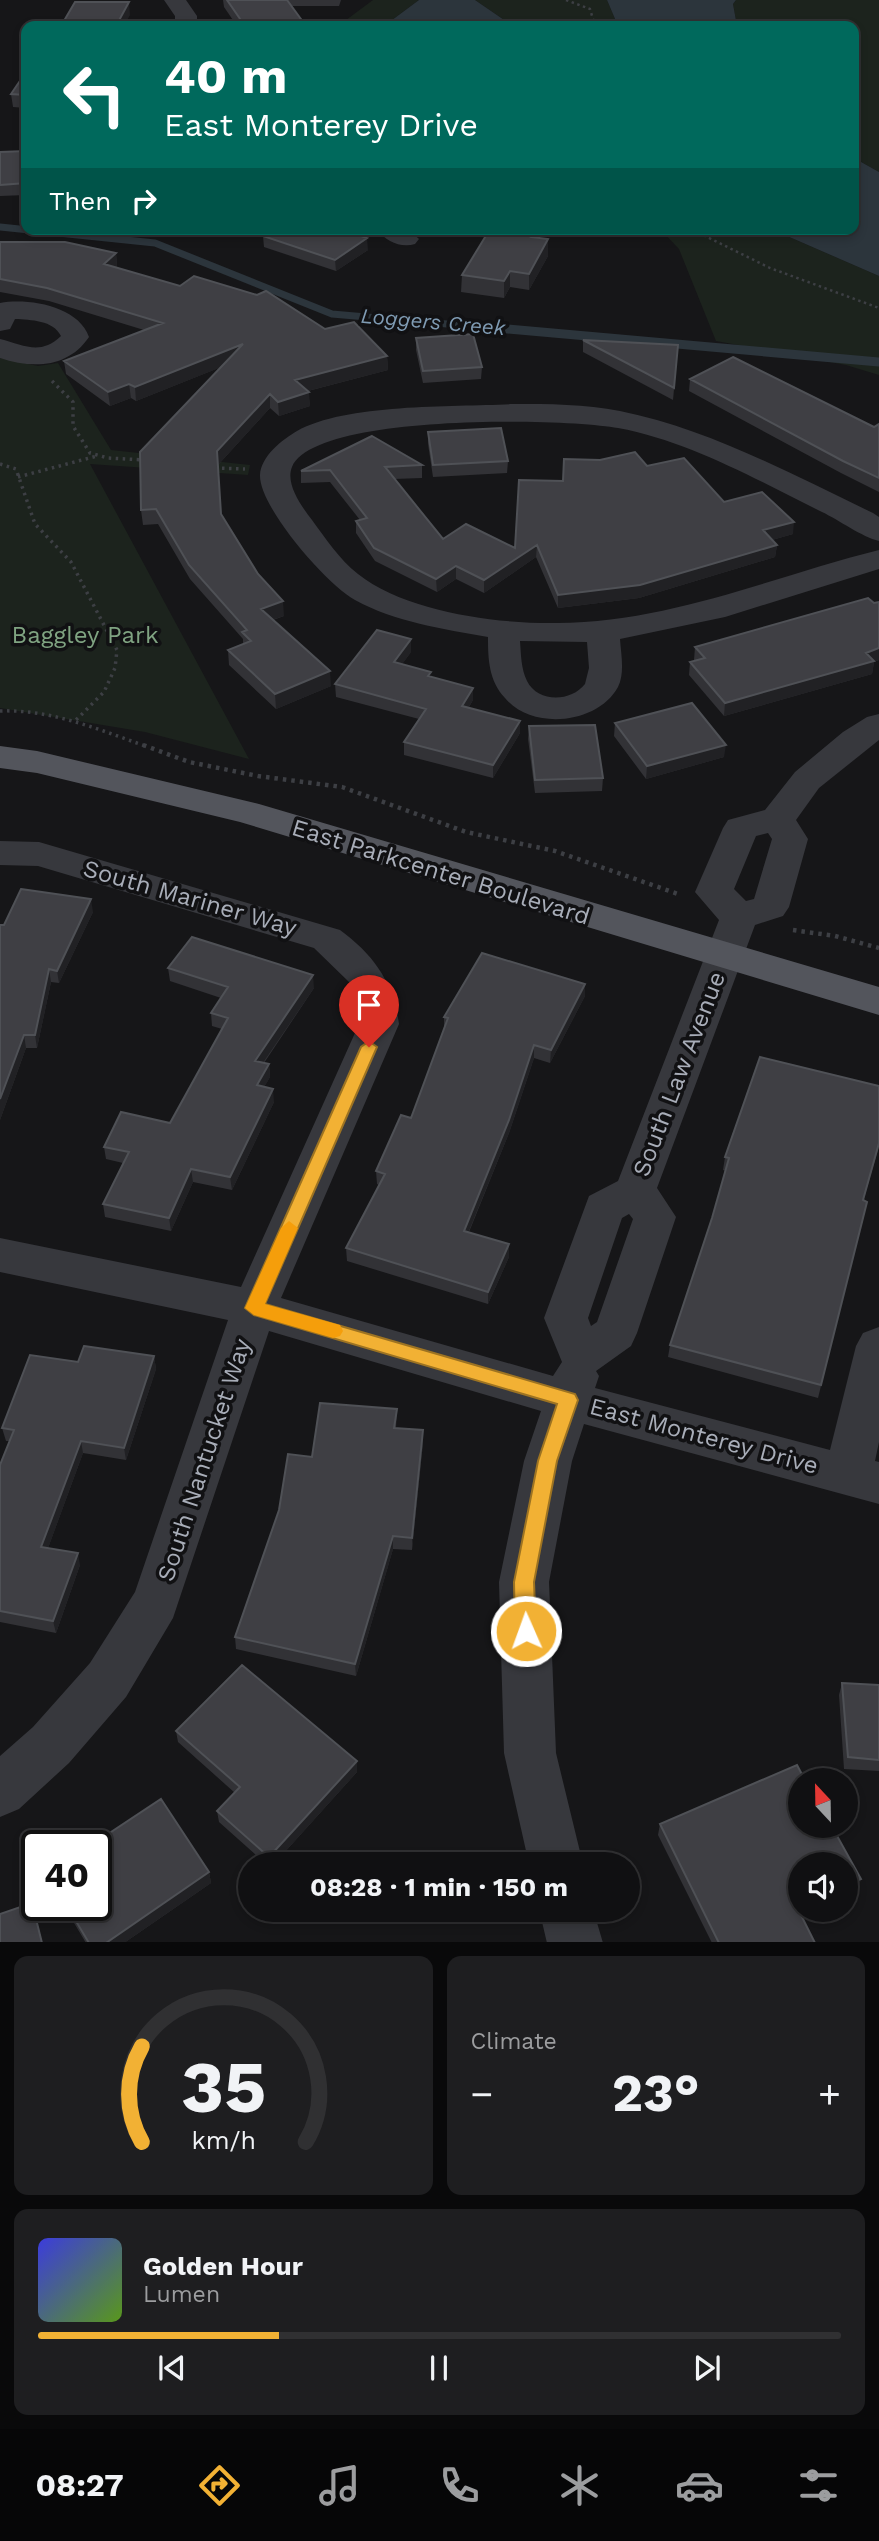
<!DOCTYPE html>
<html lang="en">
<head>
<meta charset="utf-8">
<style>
	:root { --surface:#101012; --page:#1e1e20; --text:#f1f3f6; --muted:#9c9d9f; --line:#303032; --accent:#f2b134 }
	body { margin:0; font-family:"Work Sans",sans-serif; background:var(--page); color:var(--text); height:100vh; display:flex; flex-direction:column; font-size:26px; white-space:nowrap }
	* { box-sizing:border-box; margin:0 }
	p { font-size:23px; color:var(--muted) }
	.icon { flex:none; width:38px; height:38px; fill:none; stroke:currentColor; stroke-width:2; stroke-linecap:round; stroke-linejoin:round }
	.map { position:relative; height:1942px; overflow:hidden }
	.drawer { display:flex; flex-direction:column; gap:14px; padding:14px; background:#09090a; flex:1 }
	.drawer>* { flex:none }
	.guide { position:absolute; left:21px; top:21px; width:838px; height:214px; border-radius:14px; box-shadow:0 4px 10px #0003,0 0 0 2px var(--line); background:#00695c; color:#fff; overflow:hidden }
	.needle { width:46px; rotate:338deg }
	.buttons { position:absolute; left:788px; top:1768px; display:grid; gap:14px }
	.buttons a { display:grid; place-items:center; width:70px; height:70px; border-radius:50%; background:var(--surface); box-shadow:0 4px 10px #0003,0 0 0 2px var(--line); font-size:35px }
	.speed { position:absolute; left:21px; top:1830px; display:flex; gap:14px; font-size:35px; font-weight:700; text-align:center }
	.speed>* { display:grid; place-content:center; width:91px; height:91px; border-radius:50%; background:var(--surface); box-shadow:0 4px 10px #0003,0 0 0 2px var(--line); line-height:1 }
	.speed .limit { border:4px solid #111; border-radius:10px; background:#fff; color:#111 }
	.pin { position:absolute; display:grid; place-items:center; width:60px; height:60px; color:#fff; margin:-72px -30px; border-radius:50% 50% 50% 0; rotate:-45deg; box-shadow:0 0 7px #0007 }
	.pin .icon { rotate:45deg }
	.me { position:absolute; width:77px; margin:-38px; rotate:358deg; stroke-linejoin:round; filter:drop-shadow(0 0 5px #0008) }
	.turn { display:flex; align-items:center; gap:24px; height:147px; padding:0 28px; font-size:32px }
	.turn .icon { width:91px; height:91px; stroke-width:2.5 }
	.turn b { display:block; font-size:49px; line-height:60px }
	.then { display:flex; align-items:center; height:66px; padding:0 28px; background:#0003; gap:14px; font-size:26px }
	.big { font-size:52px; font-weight:700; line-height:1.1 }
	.drawer .widget { flex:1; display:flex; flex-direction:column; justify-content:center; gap:10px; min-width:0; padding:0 24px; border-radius:14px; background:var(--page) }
	.drawer .dial { align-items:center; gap:0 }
	.dial svg { height:182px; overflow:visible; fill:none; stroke:var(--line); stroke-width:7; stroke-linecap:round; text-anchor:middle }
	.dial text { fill:var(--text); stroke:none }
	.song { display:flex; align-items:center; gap:21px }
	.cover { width:84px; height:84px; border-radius:10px; background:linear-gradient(135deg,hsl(240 70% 55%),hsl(90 70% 35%)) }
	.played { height:7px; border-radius:4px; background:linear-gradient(90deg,var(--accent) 30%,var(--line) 30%) }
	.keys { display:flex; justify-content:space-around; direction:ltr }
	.heat { display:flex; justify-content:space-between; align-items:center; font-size:38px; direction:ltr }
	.drawer .tiles { flex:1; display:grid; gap:14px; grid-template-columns:1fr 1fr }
	.widget:last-child { grid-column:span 2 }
	.trip { position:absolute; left:238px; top:1852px; width:402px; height:70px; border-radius:35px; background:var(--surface); box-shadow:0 4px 10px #0003,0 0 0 2px var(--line); font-weight:700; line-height:70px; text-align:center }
	.dock { display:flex; height:112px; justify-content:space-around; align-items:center; background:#060607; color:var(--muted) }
	.dock .icon { width:49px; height:49px }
	.dock .active { color:var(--accent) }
	.dock b { font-size:32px; color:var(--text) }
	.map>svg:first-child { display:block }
	.green { fill:#1c231d }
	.water { fill:#2c353c }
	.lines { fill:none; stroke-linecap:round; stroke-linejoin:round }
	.stream-far1 { stroke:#2c353c; stroke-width:7 }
	.stream { stroke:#2c353c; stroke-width:9 }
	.path-far2 { stroke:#3d3f44; stroke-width:2.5; stroke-dasharray:2.5 3.5; stroke-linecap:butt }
	.path-far1 { stroke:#3d3f44; stroke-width:3.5; stroke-dasharray:2.5 4.5; stroke-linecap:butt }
	.path { stroke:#3d3f44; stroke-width:4.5; stroke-dasharray:3.5 5; stroke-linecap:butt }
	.minor { fill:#37383d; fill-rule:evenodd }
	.major { fill:#53555c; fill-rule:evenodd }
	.wall { fill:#323236 }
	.shaded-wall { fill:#212124 }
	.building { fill:#3f3f44; stroke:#4f5156; stroke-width:2 }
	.route { fill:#f2b134; stroke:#9d7322; stroke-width:2 }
	.slow { fill:#f59e0b }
	.labels { text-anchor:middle; stroke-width:7; stroke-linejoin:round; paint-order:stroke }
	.far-water-label { font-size:21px; font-style:italic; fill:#7f9bb3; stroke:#111113 }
	.park-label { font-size:24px; fill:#7fa381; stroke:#111113 }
	.street-label { font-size:24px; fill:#a8adb8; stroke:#111113 }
</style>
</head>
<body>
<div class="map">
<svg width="879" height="1943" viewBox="0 0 879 1943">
	<rect width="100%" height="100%" fill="#161618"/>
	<path class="green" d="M373,0h46l-35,26h-46z
		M475,0h132l11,26h-105z
		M736,0h143v172l-25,-14v-132h-117l-4,-22z
		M660,229h111l108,47v99l-33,-10 -130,-24 -37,-92z
		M0,358l38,8 20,-3 53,87 139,15 -2,10 -158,-11 159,295 -104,-27 -145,-24z"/>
	<path class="water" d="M419,0h56l38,26h-129z
		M607,0h129l-3,4 4,22h-119z
		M854,158l25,14v104l-108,-47h83z"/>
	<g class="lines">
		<path class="stream-far1" d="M0,227l155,16 177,71 184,16"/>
		<path class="stream" d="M496,328l383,34"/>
		<path class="path-far2" d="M566,0l24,9 5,17
			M702,229l3,7 65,32 109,40"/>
		<path class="path-far1" d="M52,381l21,21v24l17,27 18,5 36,2
			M0,464l16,5 19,55 36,38 46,88 -2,18 -11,24 -29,29
			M215,468l30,1
			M18,477l79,-21
			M0,711c51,-2 100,19 148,36"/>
		<path class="path" d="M143,745l46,17 69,14 84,11 124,45 89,19 126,44
			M793,930l42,6 44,12"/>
		<path class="minor" d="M164,0h22l11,16v10h-22v-10z
			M377,229h31l11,10 -4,5c-14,4 -29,-2 -38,-15z
			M0,303c29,-5 78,3 89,34 -21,31 -56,32 -89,21v-19c24,6 40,17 61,-3 -8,-16 -30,-16 -46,-17l-5,10 -10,2z
			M513,404c36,0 72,0 107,7 89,18 171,63 253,102l6,4v24c-17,-4 -40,-21 -57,-29 -65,-32 -133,-71 -204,-84 -53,-10 -304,-15 -326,39 -7,17 10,40 20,53 14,19 27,39 46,54 48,38 139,50 199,49 114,-1 214,-46 322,-73v19l-154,48 -105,22c1,15 5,34 -2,48 -20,37 -86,44 -113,11 -16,-17 -17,-38 -17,-61 -45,-8 -93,-15 -133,-37 -28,-15 -96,-93 -95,-125 1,-19 22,-35 37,-44 49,-28 158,-24 216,-27zM520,641l67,1 2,26 -4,16c-14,18 -47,19 -58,-3 -6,-12 -6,-27 -7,-40z
			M879,714v26l-60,48 -23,32 12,19 -19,68 -6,9 -28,9 -98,263 19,29 -39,116 -6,13 -35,25 3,5 -4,12 235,62 26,-104 7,-13 16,-6v115l-4,19 4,1v42l-295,-80 -12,37 -23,121 7,171 27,111h-54l-25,-111 -5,-171 25,-121 17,-50 -272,-80 -96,287 -47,79 -57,66 -50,46 -19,8v-61l33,-29 57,-64 45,-71 93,-272 -228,-48v-34l241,49 118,-263 -10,-42 -35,-34 -276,-82 -38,-1v-24l39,1 301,88c34,25 53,52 59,94l-118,274 272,78 9,-14 -18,-44 45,-122 29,-15 101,-261 -24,-28 28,-64 5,-8 37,-10 30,-38 48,-40 24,-15zM768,833l4,6 -18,60 -8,2 -12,-12 22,-53zM629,1214l4,5 -36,103 -6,4 -3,-8 34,-100z
			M539,1909h54l10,34h-56z"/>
		<path class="major" d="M0,746l37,5 222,53 620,183v28l-639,-193 -203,-49 -37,-5z"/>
	</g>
	<path class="wall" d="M223,0h118l-2,6h-48l15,20h-69l-13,-19z
		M26,72v36l-13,-1 -2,-13z
		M26,151v44l-26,1v-44z
		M210,229h10v4z
		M490,229h52v5l-3,4 9,18 -19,34 -19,-3 -6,11 -43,-6 1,-17z
		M263,236l105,14 -32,21 -72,-24z
		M0,242l116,11 1,13 -1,1 209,62 62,27 1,14 -80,21 2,15 -31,10 -9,-8 -52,57 3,49 63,102 -11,4 58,66 -55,23 -47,-44 -1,-15 15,-6v-5l-53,-60 -32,-55 -15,1 -2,-15 80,-143 -85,34 -5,-3 -21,8 -44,-32 -2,-13 80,-31 -95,-29 -49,-9z
		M416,338l66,29 -1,12 -58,4 -7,-33z
		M583,340l95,5 -5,55 -90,-48z
		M690,379l184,48 5,-3v68l-38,-19 -152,-82z
		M428,432l80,29 -1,12 -74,4 -5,-33z
		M422,465v13l-28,1 49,60 72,9 48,-67 84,-15 146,68 -21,6 5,5 -2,12 -136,41 -81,10 -22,-51 -52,36 -28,-14 -19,13 -62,-31 -19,-28v-12l4,-1 -30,-38 -29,1v-12z
		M879,602v58l-5,2 -2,12 -148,42 -35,-41 1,-13 5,-1 -1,-1 1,-13z
		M411,652l-9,12 29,13 42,23 -4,7 51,26 -27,45 -89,-23v-13l15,-23 -83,-22 -1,-13z
		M615,723l109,34 -78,22 -32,-43z
		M529,726l74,52 -1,13 -67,2 -7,-54z
		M93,912l-34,71 -8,-1 -14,66h-11l-26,72 4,-195z
		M168,968l146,20 -50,75 5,1 1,13 -6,10 10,15 -42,88 -39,-8 -22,49 -66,-14 -2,-13 20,-41 -17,-4 -2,-12 66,-24 52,-94 -10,-3 -1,-13 10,-15 -51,-17z
		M585,984v12l-35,67 -16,-5 -25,75 -40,99 40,12v13l-21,47 -141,-43 -1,-13 33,-63 -2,-1 -1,-13 35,-53 33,-88v-13z
		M879,1086v60l-16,55 1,13 -46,184 -150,-41 2,-12 42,-127 14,-47 -3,-1 2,-13z
		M154,1356l2,13 -30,91 -43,-7 -35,95 32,17 -24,68 -56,-11v-157l10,-24h-4l-4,-13 76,-66z
		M397,1409l-1,19 27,15 -11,107 -19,-1 -37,127 -120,-27 -1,-12 77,-180z
		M842,1683l37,2v86l-35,-2 -5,-74z
		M176,1731l181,41 -83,92h-8l-47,-42 -2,-11 18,-18 -57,-51z
		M660,1824l198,66 -57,25 14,28h-103l-54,-108z
		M209,1872l2,11 -87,60h-38l-22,-37h32z"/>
	<path class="shaded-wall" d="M129,2l1,13 -6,11h-8z
		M536,229h6v5l-11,20v-17z
		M367,238l1,12 -32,21 -1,-11z
		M548,239v17l-19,34v-16z
		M116,253l1,13 -12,11 -1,-13z
		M510,271v16l-6,11v-17z
		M243,344l1,14 -108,43 -1,-14z
		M387,356l1,14 -92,24 -1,-14z
		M129,384l2,14 -21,8 -2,-14z
		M309,392l1,14 -31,10 -1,-14z
		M270,394v14l-52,57 -1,-14z
		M794,522l-1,12 -32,9 2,-13z
		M537,545l-1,12 -52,36v-13z
		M777,545l-2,12 -136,41 -81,10v-13z
		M456,566v13l-19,13 -1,-13z
		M283,601l1,15 -22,7 -1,-14z
		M411,639v13l-17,23v-13z
		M879,648v12l-5,2 -2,12 -148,42 1,-13z
		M330,671l1,15 -55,23 -1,-15z
		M473,688v12l-11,18v-12z
		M520,721v12l-27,45v-13z
		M726,745l-2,12 -78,22 1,-13z
		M91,899l2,13 -34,71 -2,-12z
		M49,969l2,13 -14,66 -2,-13z
		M313,975l1,13 -58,85 -1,-12z
		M585,984v12l-35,67 1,-13z
		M24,1035l2,13 -26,72v-21z
		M534,1045v13l-25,75 -45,110v-12z
		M269,1064l1,13 -12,21 -1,-13z
		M273,1089l1,13 -42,88 -2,-13z
		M879,1143v3l-19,67 3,-13z
		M191,1169l2,13 -22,49 -2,-13z
		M509,1244v13l-21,47v-12z
		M154,1356l2,13 -30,91 -2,-12z
		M423,1430v13l-11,107v-12z
		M81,1441l2,12 -39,106 -3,-12z
		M393,1536v13l-37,127 -1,-12z
		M78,1553l2,12 -24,68 -3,-12z
		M357,1761v11l-83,92h-4l-1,-7z
		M209,1872l2,11 -87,60h-18z
		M861,1879l-3,11 -13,5v-9z
		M800,1906v3h13l-19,9 3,-11z"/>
	<path class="building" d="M227,0h60l19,26h-61z
		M75,2h54l-13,24h-55z
		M26,72v23l-15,-1z
		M26,151v32l-26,2v-33z
		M273,229h67l27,9 -32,22 -72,-24z
		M490,229h46l-5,8 17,2 -19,35 -19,-3 -6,10 -42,-6z
		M0,242h65l51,11 -12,11 76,22 14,-10 63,19 9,-4 59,38 29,-7 33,34 -92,24 14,12 -31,10 -8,-8 -53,57 4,63 37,60 25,27 -22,8 69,62 -55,23 -47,-44 23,-9 -9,-9 5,-2 -58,-65 -33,-56 -15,1 -1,-58 103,-108 -108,43 -6,-3 -21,8 -44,-31 99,-38 -116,-35 -47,-9z
		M473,334l9,33 -59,4 -7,-33z
		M583,340l95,5 -4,43z
		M733,357l141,70 5,-3v54l-36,-17 -153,-82z
		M501,428l7,33 -75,4 -5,-33z
		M372,436l50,29 -37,2 58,72 23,-15 49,24 4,-68 44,1 1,-22 36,1 35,-8 12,14 37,-8 40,44 38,-10 32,30 -31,8 14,15 -137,40 -82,10 -21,-50 -53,35 -28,-14 -20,13 -62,-31 -18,-27 11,-3 -37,-48 -29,1z
		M868,598l6,5 5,-1v46l-13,5 8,8 -149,42 -35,-41 15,-4 -10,-11z
		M377,630l34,9 -17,23 37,10 -3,4 45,12 -11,18 58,15 -27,44 -89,-23 22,-33 -91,-25z
		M692,703l34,42 -79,21 -32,-43z
		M595,725l8,53 -68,2 -6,-54z
		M21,889l70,10 -34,72 -8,-2 -14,66h-11l-24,64v-174h4z
		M192,937l121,38 -58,86 14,3 -12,21 16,4 -43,88 -39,-8 -22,49 -66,-14 26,-52 -25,-5 17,-35 49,11 58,-105 -17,-5 17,-26 -60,-19z
		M482,953l103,31 -34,66 -17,-5 -25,75 -45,111 45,13 -21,48 -142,-44 39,-74 -9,-3 25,-56 10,3 37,-100 -4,-1z
		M760,1057l119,29v57l-16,57 4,2 -46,183 -151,-40 42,-127 17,-60 -4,-1z
		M84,1346l70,10 -30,92 -43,-7 -40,106 37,6 -25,68 -53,-10v-146l14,-35 -12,-2 28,-73 48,7z
		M320,1403l77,6 -3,19 29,2 -11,108 -19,-2 -38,128 -120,-27 44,-127 9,-56 24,3z
		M242,1665l115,96 -88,96 -52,-46 23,-24 -64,-56z
		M842,1683l37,2v75l-31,-3z
		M797,1765l8,15h-5v45h31l30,54 -16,7v-22h-45v42l-3,1 18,36h-96l-59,-119z
		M161,1799l48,73 -103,71h-17l-22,-37h29v-60h-6z
		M32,1903l10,40h-42v-29z"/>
	<path class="route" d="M369,1041l8,6 -112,257 310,90 3,6 -21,61 -23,121 2,49 -3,7 -7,2 -8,-2 -3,-7 -1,-49 24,-121 19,-57 -303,-89 -9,-7 116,-261z"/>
	<path class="slow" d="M289,1221l9,7 -33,76 75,21 3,6 -3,5 -7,2 -79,-23 -9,-7 36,-80z"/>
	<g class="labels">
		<g class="far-water-label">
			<text transform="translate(433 322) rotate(5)" y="7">Loggers Creek</text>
		</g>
		<g class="park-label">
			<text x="85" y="643">Baggley Park</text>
		</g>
		<g class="street-label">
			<text transform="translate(441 872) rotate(17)" y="8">East Parkcenter Boulevard</text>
			<text transform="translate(190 898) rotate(16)" y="8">South Mariner Way</text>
			<text transform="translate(679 1074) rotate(-69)" y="8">South Law Avenue</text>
			<text transform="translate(704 1436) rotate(15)" y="8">East Monterey Drive</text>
			<text transform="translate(204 1460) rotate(-72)" y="8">South Nantucket Way</text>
		</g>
	</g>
</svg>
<div class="buttons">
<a><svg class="needle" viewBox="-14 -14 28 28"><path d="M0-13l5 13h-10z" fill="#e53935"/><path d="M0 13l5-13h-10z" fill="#9c9d9f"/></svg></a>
<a><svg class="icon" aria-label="sound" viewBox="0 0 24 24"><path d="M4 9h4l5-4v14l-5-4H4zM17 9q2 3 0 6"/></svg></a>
</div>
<div class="speed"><div class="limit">40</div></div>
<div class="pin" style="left:369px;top:1047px;background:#d93025"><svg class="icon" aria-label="arrive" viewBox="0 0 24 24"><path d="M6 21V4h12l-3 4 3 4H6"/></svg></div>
<svg class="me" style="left:526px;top:1631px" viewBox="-20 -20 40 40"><circle r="17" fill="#f2b134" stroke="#fff" stroke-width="3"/><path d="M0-11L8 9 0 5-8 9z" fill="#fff"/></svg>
<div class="trip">08:28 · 1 min · 150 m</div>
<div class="guide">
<div class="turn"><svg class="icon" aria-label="left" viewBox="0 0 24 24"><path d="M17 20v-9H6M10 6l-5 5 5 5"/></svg><div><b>40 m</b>East Monterey Drive</div></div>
<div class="then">Then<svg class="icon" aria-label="right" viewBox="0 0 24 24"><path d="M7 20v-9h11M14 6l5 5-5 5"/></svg></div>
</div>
</div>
<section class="drawer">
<div class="tiles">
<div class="widget dial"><svg viewBox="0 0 100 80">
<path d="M14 69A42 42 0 1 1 86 69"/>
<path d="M14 69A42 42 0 0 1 14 27" stroke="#f2b134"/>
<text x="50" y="56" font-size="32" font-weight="700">35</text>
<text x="50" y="72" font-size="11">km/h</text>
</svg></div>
<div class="widget"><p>Climate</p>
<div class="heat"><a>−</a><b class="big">23°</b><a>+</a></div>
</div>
<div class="widget">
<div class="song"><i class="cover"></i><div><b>Golden Hour</b><p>Lumen</p></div></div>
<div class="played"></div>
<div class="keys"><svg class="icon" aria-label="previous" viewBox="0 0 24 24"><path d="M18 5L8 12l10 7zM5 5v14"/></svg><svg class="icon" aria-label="pause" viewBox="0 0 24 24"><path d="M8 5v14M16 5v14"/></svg><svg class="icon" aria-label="next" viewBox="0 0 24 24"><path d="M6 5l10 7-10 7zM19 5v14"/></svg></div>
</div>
</div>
</section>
<nav class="dock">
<b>08:27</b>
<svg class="icon active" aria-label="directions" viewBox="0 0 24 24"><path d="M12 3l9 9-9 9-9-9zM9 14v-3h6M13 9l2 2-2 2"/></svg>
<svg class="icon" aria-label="music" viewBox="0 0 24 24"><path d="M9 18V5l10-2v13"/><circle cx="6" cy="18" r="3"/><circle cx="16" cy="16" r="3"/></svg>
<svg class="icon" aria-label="phone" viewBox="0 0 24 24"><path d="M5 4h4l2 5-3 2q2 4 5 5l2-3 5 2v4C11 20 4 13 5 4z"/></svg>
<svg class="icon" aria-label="climate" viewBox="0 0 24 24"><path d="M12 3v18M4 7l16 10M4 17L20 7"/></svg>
<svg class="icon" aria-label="car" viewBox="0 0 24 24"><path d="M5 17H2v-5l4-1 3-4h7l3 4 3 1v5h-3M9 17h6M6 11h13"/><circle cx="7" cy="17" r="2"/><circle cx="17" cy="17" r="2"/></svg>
<svg class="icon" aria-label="filters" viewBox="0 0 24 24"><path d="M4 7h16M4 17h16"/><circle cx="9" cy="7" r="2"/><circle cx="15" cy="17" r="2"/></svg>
</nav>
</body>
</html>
